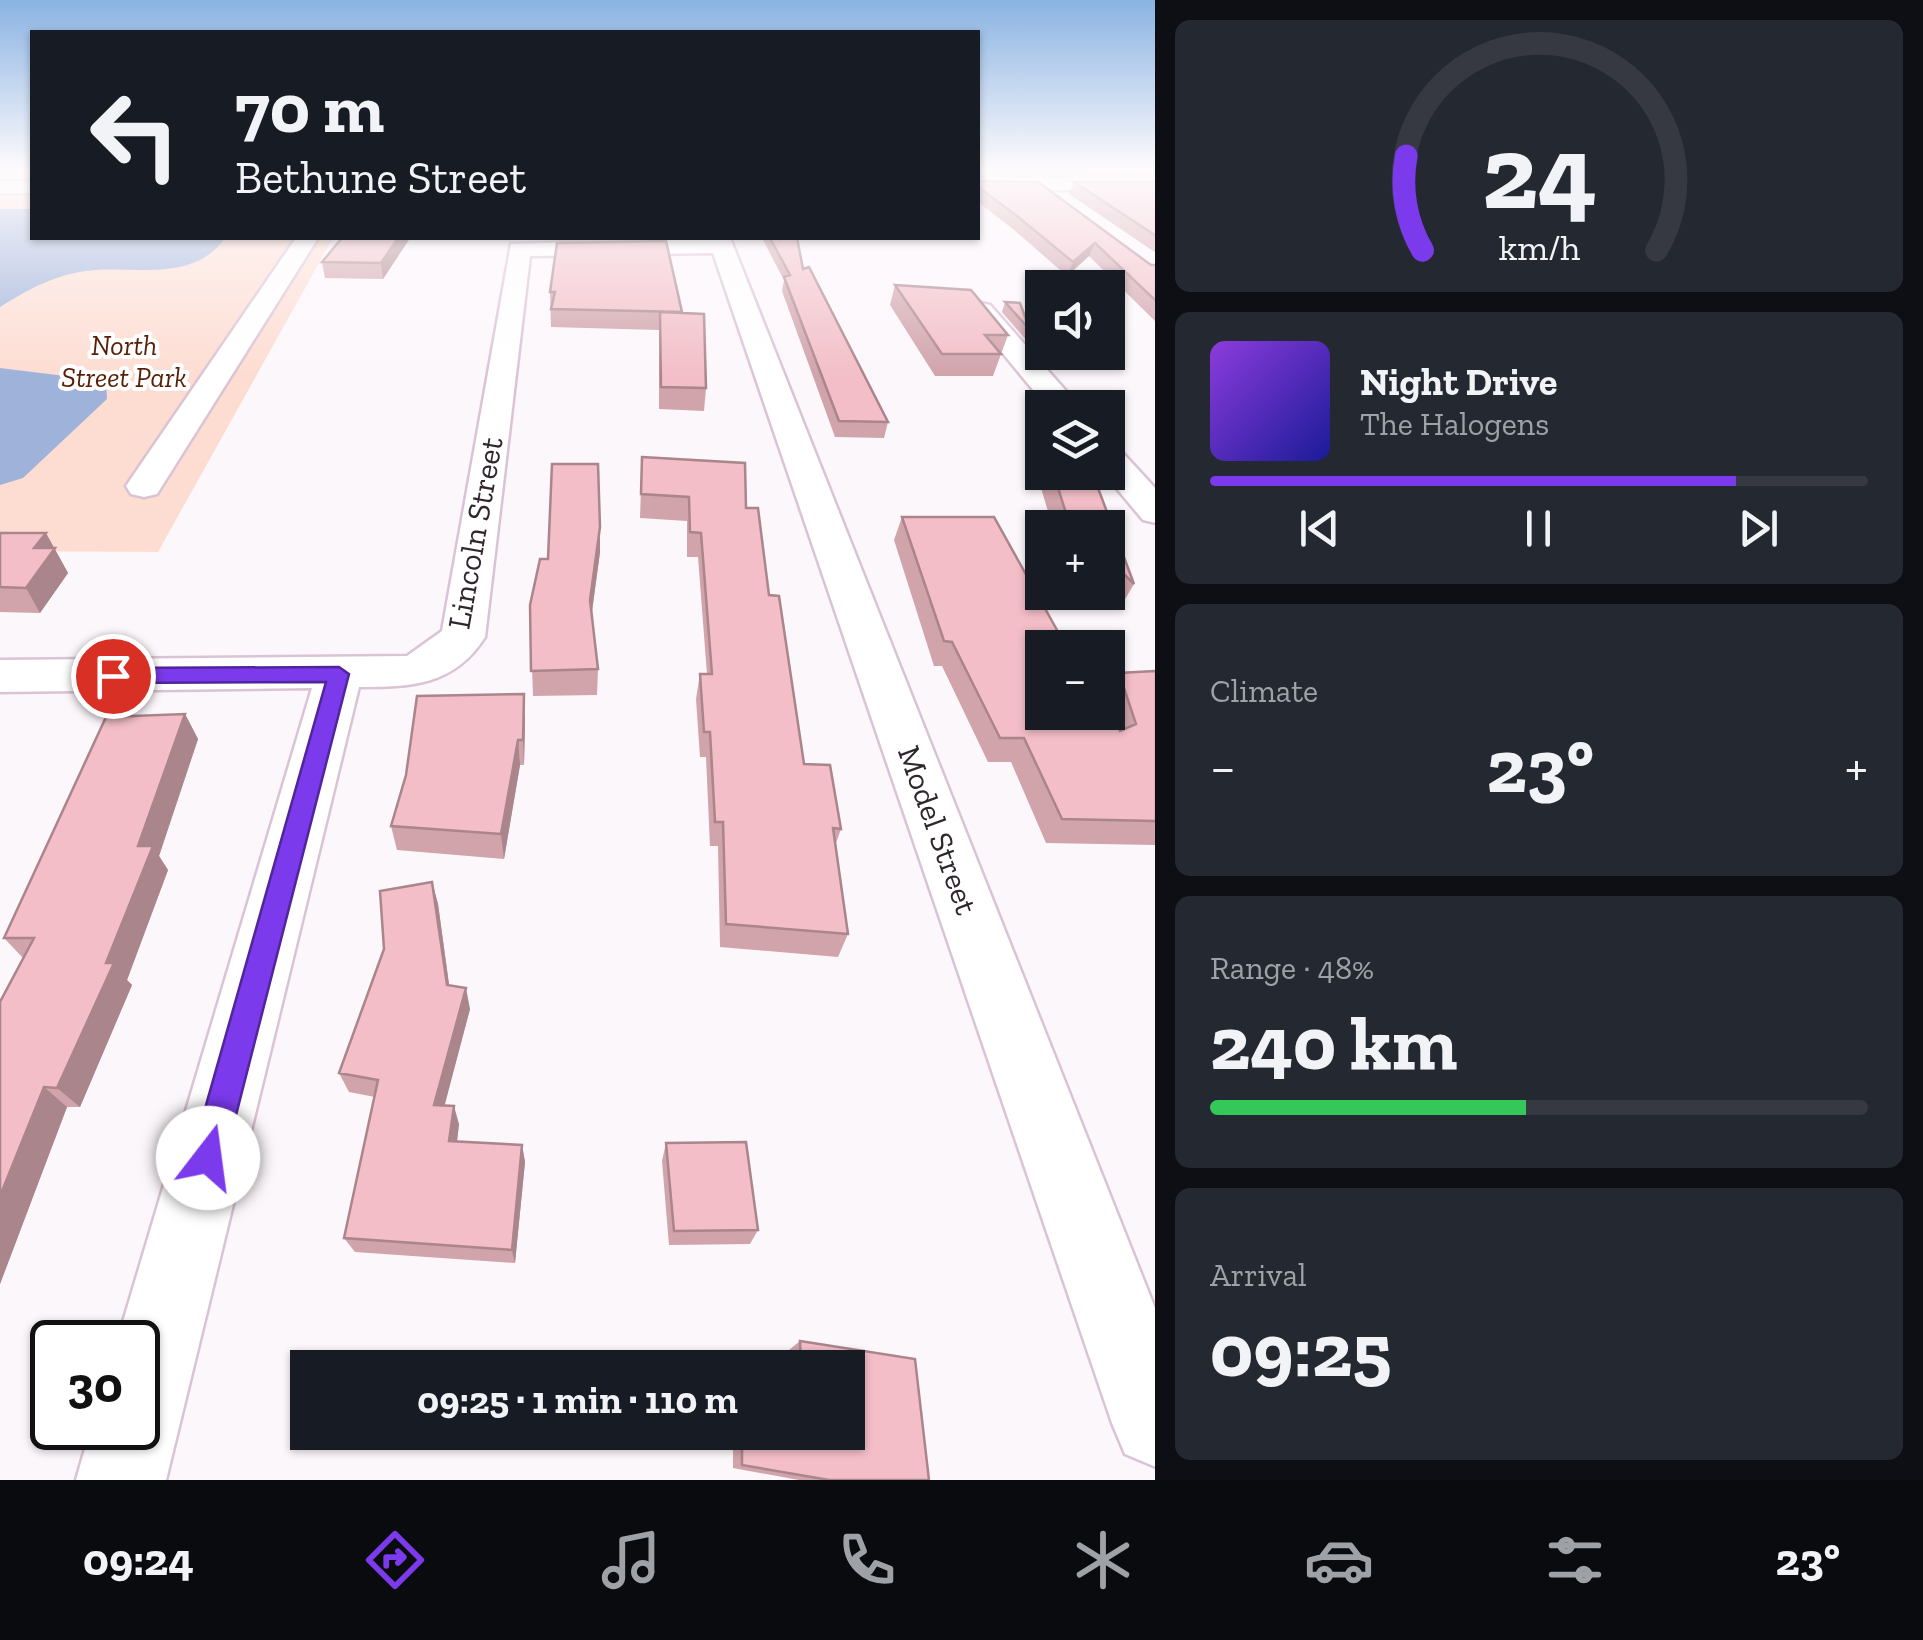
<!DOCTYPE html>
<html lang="en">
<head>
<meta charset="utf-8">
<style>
	:root { --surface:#171b24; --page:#242831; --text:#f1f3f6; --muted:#9ea1a6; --line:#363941; --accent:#7c3aed }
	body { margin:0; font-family:"Zilla Slab",serif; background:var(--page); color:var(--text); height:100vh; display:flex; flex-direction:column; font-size:38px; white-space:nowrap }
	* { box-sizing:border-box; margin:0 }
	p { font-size:32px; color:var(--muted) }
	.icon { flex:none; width:55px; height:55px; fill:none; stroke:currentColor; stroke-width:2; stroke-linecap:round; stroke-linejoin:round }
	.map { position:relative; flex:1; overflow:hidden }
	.details { display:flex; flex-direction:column; gap:20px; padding:20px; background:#0d0f14; width:768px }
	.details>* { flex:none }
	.banner { position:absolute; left:30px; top:30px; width:950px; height:210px; border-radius:0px; box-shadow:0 2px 8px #0004; background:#171b24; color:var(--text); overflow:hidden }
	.tools { position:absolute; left:1025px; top:270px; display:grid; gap:20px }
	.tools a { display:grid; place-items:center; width:100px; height:100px; border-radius:0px; background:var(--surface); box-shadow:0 2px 8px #0004; font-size:50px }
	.speed { position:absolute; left:30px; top:1320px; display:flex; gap:20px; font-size:50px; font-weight:700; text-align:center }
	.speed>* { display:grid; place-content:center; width:130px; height:130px; border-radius:50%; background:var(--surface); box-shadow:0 2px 8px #0004; line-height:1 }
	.speed .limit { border:5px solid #111; border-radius:15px; background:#fff; color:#111 }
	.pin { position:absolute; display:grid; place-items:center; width:85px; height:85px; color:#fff; margin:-42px; border:5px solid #fff; border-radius:50%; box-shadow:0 2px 10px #0007 }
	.me { position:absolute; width:110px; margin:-55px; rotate:15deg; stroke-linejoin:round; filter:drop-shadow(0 0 8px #0008) }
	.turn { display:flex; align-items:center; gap:35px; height:210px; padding:0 40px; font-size:45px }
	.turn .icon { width:130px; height:130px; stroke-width:2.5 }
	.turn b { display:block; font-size:70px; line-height:85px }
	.big { font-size:75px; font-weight:700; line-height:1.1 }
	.details .tile { flex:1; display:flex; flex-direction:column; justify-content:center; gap:15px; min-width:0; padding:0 35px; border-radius:15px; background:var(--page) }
	.details .dial { align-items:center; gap:0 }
	.dial svg { height:260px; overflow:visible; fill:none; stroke:var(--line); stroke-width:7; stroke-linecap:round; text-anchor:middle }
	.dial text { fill:var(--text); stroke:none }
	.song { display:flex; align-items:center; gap:30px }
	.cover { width:120px; height:120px; border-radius:15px; background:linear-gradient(135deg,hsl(270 70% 55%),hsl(240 70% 35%)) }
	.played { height:10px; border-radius:5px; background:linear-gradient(90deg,var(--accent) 80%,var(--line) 80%) }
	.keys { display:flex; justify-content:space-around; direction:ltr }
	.heat { display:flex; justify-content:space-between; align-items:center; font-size:55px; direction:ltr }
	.charge { height:15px; border-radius:8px; background:linear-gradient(90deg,#34c759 48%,var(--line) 0) }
	.trip { position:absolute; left:290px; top:1350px; width:575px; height:100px; border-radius:0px; background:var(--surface); box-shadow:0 2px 8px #0004; font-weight:700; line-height:100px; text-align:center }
	.dock { display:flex; height:160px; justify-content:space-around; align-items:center; background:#090b0e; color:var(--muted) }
	.dock .icon { width:70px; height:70px }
	.dock .current { color:var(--accent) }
	.dock b { font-size:45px; color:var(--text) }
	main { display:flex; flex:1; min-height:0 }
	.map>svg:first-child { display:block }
	.green { fill:#fdddd2 }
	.water { fill:#9eb2da }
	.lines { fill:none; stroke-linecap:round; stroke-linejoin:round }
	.minor-casing { stroke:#dbc3d6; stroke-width:5 }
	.tertiary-casing { stroke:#dbc3d6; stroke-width:5 }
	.minor { fill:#fff; fill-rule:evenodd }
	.tertiary { fill:#fff; fill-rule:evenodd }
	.wall { fill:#d1a3ab }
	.shaded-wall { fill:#aa858b }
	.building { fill:#f3bec7; stroke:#aa858b; stroke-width:2.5 }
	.route { fill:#7c3aed; stroke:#51269a; stroke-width:2.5 }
	.labels { text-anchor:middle; stroke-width:8; stroke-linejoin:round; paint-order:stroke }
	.far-park-label { font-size:28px; font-style:italic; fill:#591f06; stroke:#fff }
	.street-label { font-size:32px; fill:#30262e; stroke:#fff }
</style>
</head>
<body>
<main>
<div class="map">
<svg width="1156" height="1480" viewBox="0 0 1156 1480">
	<rect width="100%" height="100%" fill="#fcf7fb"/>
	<path class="green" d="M0,187h32v51h301l-175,314 -158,-1z"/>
	<path class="water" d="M0,209h32v29h193c-34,48 -97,25 -146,34 -30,6 -54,19 -79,35z
		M0,368l106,13 1,18 -84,79 -23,7z"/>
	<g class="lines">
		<g class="minor-casing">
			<path id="minor" d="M978,169h11l18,15 -3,4h-14l-12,-10z
				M296,238h22l-161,256 -13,3 -13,-3 -5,-8z
				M730,238l426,1073v156l-31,-13 -13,-31 -399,-1170 -183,3 -45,381c-31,49 -75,50 -126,50l-193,793h-90l15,-52h47v-86h-21l195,-654 -312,4v-32l407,-4 35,-25 69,-387z
				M981,303l9,2 91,103h-33l-80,-97z
				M1108,447l12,3 36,39v34l-13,-3 -40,-48h5z"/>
		</g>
		<g class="tertiary-casing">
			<path id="tertiary" d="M978,178h178v12h-178z
				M0,181h32v12h-32z"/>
		</g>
		<use href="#minor" class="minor"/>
		<use href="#tertiary" class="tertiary"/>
	</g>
	<path class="wall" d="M0,169h32v3h-32z
		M978,169l1,12 172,84h5v57l-67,-66 -22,20 -54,-47 -35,-27z
		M994,169h162v6l-155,-1z
		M1074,182h82v71l-87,-59z
		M342,238h68l-27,41 -58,-1 -3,-16z
		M557,238h54l-51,1z
		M762,238h35l6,31 85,153 -4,16 -49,-1 -53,-146 2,-11z
		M895,285l113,50 -15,41h-58l-45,-71z
		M550,292l131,21 25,75 -2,23 -45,-2v-79l-108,-3z
		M1005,302l25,28 -4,10 -24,-28z
		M1034,414l8,8v50h50l42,112 -13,22 -12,-12h-36l-1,-2h36v-64h-55l-28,-93z
		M642,457l104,51 23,87 35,169 37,65 -5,14 12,91 -10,23 -118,-10 -2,-101h-8l-4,-89h-6l-4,-58 4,-25h7l-9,-117h-11v-36l-47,-3z
		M902,517l140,131 66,64v-21l11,-18 37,-2v174l-110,-2 -35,-81h-23l-46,-96h-8l-40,-126z
		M0,533l54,15 14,25 -28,40 -40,-1z
		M600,552l-8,60 6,57 -1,26 -64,1 -3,-91 18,-46z
		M185,714l13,25 -39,117 9,14 -41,110 5,5 -52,122h-13l-67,177v-282l23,-44 -19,-20z
		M525,720l-1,45h-4l-16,94 -107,-9 -6,-24z
		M432,882l6,22 11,81 21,24 -26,96 15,19 -2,17 65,4 3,17 -10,101 -160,-11 -11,-14 31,-141 -26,-5 -10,-19 45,-124z
		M666,1143l92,87 -8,14 -81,1 -7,-84z
		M800,1341l115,18 14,121h-130l-66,-12v-36h115v-64h-59v-18z"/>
	<path class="shaded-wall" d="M398,238h12l-27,41 -2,-16z
		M1095,243l-6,13 -22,20 6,-14z
		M600,527v25l-10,73v-25z
		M46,533l22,40 -28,40 -14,-25 8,-40z
		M524,694l1,26 -1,45 -1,-25z
		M185,714l13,25 -39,117 9,14 -41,110 5,5 -52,122 -23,-19 49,-125 32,-117z
		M518,740l2,25 -16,94 -3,-25z
		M432,882l6,22 14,102 -5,-21z
		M466,988l4,21 -30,114 -6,-18z
		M44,1087l23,20 -67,177v-88z
		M454,1106l5,18 -4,34 -6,-17z
		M522,1145l3,17 -10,101 -3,-13z"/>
	<path class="building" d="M978,169l1,12 59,1 113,83h5v36l-61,-58 -22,19 -56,-46 -39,-29z
		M1074,182h82v54z
		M342,238h56l-17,25 -59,-1z
		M770,238h27l6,31 6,-2 79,155 -49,-1 -55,-144 6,-2z
		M666,241l16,71 -131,-3 4,-17h-5l7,-49z
		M895,285l76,5 37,45h-23l16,19h-59z
		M1005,302l15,1 10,27z
		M660,312l44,2 2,74 -45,-1z
		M1034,414l8,8v19z
		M642,457l103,6 1,45h12l11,87 10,1 25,168 26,1 11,64 -8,-1 15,106 -122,-10 -3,-102h-8l-5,-90h-6l-4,-58h12l-11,-141 -11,-1 -1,-35 -48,-3z
		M552,464h46l2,63 -10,73 8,69 -67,2 -1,-66 10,-46h8z
		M1053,472h39l42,112 -12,-12h-14v-44h-37l-3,-9h3l-5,-6z
		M902,517h92l73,131h-25v64h66v-2l12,21 16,-7 -17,-51 37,-2v150l-94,-2 -38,-81h-24l-48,-96 -8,-1z
		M0,533h46l-12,15h21l-29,40 -26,-1z
		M524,694l-1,46h-5l-17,94 -110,-8 15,-51 11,-79z
		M185,714l-47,132h15l-47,117h8l-57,125 -13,-1 -44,109v-194l34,-64h-30l102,-221z
		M432,882l15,103 19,3 -32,117 20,1 -5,35 73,4 -10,105 -168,-12 34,-158 -39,-7 45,-124 -4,-58z
		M746,1142l12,88 -84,1 -8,-88z
		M800,1341l115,18 14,121h-100l-87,-15v-33h106v-64h-47z"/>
	<linearGradient id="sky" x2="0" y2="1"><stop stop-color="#8ab3e2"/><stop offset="0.45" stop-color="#fefbfd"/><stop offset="1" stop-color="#fefbfd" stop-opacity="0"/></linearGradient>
	<rect width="1156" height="376" fill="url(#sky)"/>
	<path class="route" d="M339,667l10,7 -124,484 -5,11 -12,5 -12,-5 -5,-11 135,-476 -213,1 -11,-7 11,-8z"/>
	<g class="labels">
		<g class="far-park-label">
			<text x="124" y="355">North<tspan x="124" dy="32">Street Park</tspan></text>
		</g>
		<g class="street-label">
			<text transform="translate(475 533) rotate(-80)" y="11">Lincoln Street</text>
			<text transform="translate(938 830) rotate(70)" y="11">Model Street</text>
		</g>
	</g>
</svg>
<div class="tools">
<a><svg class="icon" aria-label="sound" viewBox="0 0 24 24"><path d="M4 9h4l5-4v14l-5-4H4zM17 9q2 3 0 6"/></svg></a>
<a><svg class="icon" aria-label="layers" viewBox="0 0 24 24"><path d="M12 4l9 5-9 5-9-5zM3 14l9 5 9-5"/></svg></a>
<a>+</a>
<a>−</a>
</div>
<div class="speed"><div class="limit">30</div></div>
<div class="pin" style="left:113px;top:676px;background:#d93025"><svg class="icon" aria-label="arrive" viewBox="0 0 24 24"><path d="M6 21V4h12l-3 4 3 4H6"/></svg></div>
<svg class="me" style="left:208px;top:1158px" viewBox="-20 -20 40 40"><circle r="19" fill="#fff"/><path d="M0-13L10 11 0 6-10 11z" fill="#7c3aed"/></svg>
<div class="trip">09:25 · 1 min · 110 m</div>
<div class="banner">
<div class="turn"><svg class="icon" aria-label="left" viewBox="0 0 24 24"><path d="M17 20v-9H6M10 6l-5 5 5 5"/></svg><div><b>70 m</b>Bethune Street</div></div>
</div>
</div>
<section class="details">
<div class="tile dial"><svg viewBox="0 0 100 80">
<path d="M14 69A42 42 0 1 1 86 69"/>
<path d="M14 69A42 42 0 0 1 9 40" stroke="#7c3aed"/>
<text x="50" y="56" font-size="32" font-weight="700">24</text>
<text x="50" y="72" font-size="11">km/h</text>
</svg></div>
<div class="tile">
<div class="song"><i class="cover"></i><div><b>Night Drive</b><p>The Halogens</p></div></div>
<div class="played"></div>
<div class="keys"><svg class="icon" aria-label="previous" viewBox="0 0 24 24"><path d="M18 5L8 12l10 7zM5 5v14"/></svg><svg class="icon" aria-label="pause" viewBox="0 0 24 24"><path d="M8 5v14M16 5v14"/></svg><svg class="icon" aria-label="next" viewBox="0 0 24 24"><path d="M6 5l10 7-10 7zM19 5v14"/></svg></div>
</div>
<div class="tile"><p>Climate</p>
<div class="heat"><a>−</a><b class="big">23°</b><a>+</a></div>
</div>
<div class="tile"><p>Range · 48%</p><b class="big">240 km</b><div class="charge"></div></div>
<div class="tile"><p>Arrival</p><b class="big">09:25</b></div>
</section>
</main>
<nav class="dock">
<b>09:24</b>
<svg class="icon current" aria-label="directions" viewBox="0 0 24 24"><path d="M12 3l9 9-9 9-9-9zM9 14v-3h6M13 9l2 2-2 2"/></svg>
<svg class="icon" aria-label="music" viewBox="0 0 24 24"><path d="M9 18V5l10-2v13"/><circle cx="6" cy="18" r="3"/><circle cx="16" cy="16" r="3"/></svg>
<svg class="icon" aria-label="phone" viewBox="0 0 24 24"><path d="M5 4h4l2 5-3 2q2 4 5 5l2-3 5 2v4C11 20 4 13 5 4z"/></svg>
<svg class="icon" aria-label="climate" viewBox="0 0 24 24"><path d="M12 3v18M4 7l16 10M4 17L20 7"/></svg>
<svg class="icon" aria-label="car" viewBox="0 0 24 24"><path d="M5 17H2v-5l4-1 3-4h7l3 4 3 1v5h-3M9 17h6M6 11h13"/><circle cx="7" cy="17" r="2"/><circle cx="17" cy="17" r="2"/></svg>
<svg class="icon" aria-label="filters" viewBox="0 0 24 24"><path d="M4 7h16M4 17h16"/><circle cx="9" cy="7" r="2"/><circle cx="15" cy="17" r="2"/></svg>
<b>23°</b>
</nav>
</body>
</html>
